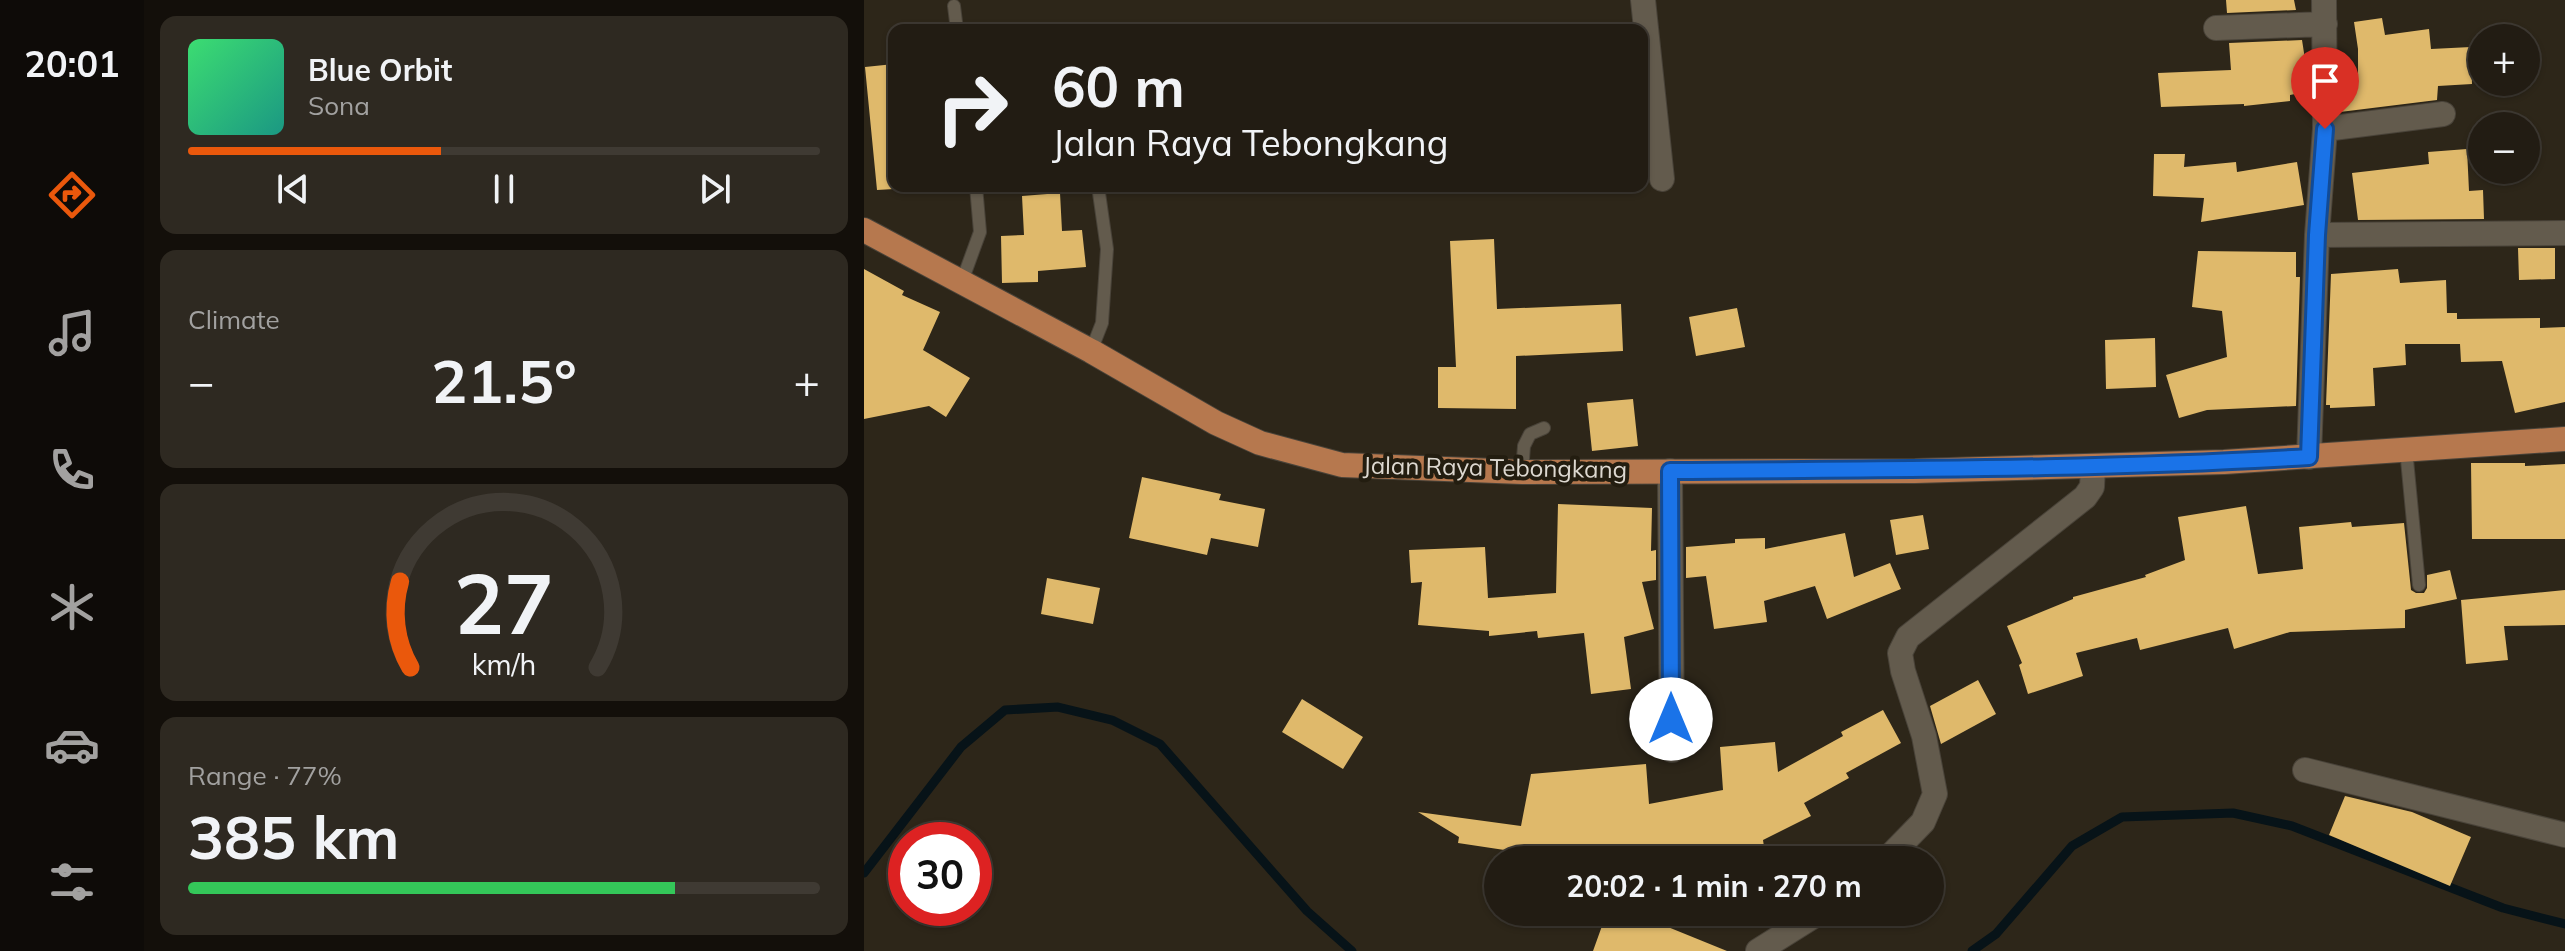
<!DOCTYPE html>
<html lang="en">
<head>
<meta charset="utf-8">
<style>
	:root { --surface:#221c13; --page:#2e2921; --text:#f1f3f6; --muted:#a2a1a0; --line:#3f3a33; --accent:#ea580c }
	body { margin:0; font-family:Mulish,sans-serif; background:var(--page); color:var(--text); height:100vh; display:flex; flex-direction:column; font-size:30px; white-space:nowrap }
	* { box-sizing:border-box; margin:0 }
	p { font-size:26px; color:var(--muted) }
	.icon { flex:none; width:44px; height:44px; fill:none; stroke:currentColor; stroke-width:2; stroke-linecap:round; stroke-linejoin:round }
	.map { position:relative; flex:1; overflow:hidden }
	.sheet { display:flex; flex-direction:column; gap:16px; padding:16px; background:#130f0a; width:720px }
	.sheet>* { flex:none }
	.guide { position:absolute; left:24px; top:24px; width:760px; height:168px; border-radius:16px; box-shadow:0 2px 6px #0004,0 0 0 2px var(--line); background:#221c13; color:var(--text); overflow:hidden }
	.buttons { position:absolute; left:1604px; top:24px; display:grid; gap:16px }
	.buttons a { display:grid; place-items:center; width:72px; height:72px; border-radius:50%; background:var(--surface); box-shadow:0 2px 6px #0004,0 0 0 2px var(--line); font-size:40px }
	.speed { position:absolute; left:24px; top:822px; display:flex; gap:16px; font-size:40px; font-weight:700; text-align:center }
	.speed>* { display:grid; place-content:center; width:104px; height:104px; border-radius:50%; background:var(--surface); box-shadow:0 2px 6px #0004,0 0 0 2px var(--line); line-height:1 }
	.speed .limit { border:12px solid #d22; background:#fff; color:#111 }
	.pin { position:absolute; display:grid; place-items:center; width:68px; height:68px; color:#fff; margin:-82px -34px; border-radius:50% 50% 50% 0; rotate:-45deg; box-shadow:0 0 8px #0007 }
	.pin .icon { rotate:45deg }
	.me { position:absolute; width:88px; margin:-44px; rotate:0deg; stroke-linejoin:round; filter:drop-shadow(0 0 6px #0008) }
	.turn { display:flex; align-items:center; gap:28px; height:168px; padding:0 32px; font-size:36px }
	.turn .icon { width:104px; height:104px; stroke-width:2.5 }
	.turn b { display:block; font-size:56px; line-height:68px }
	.big { font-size:60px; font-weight:700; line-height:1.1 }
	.sheet .tile { flex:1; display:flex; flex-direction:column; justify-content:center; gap:12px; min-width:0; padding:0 28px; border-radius:16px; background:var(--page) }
	.sheet .dial { align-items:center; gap:0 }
	.dial svg { height:208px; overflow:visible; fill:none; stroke:var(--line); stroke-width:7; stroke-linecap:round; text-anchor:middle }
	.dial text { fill:var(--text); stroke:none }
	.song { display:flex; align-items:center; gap:24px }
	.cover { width:96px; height:96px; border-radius:12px; background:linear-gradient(135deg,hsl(140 70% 55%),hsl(170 70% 35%)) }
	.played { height:8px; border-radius:4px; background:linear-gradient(90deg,var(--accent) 40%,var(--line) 40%) }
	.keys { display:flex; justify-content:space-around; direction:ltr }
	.heat { display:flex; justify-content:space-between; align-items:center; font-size:44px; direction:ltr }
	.charge { height:12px; border-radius:6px; background:linear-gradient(90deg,#34c759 77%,var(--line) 0) }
	.trip { position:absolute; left:620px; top:846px; width:460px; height:80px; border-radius:40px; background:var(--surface); box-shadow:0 2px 6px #0004,0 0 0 2px var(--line); font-weight:700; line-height:80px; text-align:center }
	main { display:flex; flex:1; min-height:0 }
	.tabs { display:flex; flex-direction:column; width:144px; justify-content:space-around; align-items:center; background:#0e0b08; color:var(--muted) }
	.tabs .icon { width:56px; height:56px }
	.tabs .active { color:var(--accent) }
	.tabs b { font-size:36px; color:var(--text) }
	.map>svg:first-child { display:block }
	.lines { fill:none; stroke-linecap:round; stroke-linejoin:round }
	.stream { stroke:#071318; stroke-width:9 }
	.building { fill:#dfb96b }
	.lane-casing { stroke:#494339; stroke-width:14 }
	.street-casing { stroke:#494339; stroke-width:26 }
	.primary-casing { stroke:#494339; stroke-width:26 }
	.lane { stroke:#635b4d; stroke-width:12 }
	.street { stroke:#635b4d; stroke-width:24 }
	.primary { stroke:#b6784e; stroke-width:24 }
	.route-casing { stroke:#114b97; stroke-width:20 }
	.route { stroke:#1a73e8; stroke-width:14 }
	.labels { text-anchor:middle; stroke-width:8; stroke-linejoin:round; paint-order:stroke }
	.street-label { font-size:24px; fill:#ddd8d0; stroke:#231d10 }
</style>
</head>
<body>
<main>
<nav class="tabs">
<b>20:01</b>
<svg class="icon active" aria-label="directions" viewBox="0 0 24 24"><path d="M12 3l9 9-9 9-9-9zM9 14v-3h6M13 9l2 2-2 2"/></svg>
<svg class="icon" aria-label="music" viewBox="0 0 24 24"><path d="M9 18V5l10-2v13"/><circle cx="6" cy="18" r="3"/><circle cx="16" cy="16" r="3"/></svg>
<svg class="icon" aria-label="phone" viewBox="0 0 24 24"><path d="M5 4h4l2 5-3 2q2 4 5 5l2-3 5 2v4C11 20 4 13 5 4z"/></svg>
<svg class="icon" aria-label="climate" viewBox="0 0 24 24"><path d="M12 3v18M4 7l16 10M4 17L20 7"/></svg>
<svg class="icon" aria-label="car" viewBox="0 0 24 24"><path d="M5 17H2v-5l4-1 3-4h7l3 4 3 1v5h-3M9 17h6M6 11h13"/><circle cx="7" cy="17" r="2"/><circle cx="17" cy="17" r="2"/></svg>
<svg class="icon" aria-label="filters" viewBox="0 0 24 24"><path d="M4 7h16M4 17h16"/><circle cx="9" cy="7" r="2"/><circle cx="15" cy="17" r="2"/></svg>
</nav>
<section class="sheet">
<div class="tile">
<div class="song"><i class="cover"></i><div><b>Blue Orbit</b><p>Sona</p></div></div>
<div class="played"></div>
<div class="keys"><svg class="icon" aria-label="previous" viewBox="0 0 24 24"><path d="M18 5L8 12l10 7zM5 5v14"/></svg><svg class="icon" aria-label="pause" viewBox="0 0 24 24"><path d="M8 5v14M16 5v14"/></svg><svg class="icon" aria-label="next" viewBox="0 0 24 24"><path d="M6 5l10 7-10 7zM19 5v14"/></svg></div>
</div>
<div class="tile"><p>Climate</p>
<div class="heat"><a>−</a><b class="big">21.5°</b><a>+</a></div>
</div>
<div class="tile dial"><svg viewBox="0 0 100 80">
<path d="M14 69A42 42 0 1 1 86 69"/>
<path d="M14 69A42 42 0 0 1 10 36" stroke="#ea580c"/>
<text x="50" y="56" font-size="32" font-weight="700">27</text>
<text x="50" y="72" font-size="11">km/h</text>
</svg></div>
<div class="tile"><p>Range · 77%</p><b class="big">385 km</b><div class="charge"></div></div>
</section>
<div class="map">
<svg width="1701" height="951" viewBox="0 0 1701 951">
	<rect width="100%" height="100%" fill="#2d2619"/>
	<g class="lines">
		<path class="stream" d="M0,873l97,-126 44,-37 53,-3 54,13 48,24 147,167 45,40
			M1108,951l24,-17 76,-88 50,-29 111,-4 59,13 211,82 62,16"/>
	</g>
	<path class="building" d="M1362,0h68l2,10 -69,3z
		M1518,18l3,17 44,-6 2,20 40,-2 1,37 -34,2 -1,14 -97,12v-25l18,-4v-34l-4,-27z
		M1438,40l8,51 -20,4v6l-46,5v-2l-83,3 -3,-34 73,-3 -2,-27z
		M30,64v125l-17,1 -12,-123z
		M1603,149l2,42 14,-1 1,29 -126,1 -6,-47 77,-9 -1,-12z
		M1290,154h31l-1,13 52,-5 1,10 60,-10 7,43 -103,17 3,-24 -51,-2z
		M196,193l2,38 20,-1 4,37 -48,4v11l-36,1 -1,-47 23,-1 -2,-39z
		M630,239l3,70 124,-5 2,47 -107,5v53l-78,-1v-41h18l-6,-126z
		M1654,248h37v31l-36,1z
		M1334,251l98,1v25h4l-4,129 -89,4 -28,8 -13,-43 61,-18 -5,-46 -30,-4z
		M0,269l40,22 -2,4 38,17 -17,38 47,28 -24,39 -17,-11 -65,13z
		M1534,269l2,14 46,-3 1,33h10v6l83,-1v10l25,-1v75l-50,11 -13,-52 -41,1 -1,-18h-55l1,21 -33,3 2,38 -45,2v-3h-4l5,-131z
		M873,308l8,39 -49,9 -7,-39z
		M1291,338l1,49 -50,2 -1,-49z
		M769,399l5,47 -46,5 -5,-48z
		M1607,463h54v3l40,-2v75h-93z
		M278,477l79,17 -2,6 46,9 -7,38 -47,-9 -4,17 -78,-17z
		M694,504l94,4 -1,43 5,-1v30l-14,2 12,47 -30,8 7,52 -40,5 -7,-61 -46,5 -1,-7 -48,5v-5l-71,-6 4,-43 -11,1 -2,-33 76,-3 3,51 68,-5z
		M1382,506l12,68 45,-5 -4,-42 52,-5 1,5 52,-4 7,67 5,3h8l3,-5v-13l23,-5 7,29 -52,11v18l-115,4 -56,17 -6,-21 -88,22 -3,-12 -61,15 7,23 -55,18 -9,-29 3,-2 -15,-37 66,-27v-2l73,-20 -1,-2 40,-15 -7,-43z
		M1059,515l6,34 -33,6 -6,-35z
		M981,533l9,44 36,-14 11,26 -74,30 -12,-33 -51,15 3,21 -53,7 -8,-53 -20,2v-31l49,-4v-4l30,-1v11z
		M183,578l53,10 -7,36 -52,-10z
		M1701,590v35l-61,1 4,34 -42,4 -5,-64z
		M1114,680l18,34 -55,30 -11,-38z
		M438,699l61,38 -20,32 -61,-37z
		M1019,710l18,33 -55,30 3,5 -45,25 7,13 -48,24 3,20h-87l-1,-9 -50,9h-57l-113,-17 1,-6 -41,-25 103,14 10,-52 115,-10 3,40 74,-14 -3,-43 55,-5 3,30 65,-36 -2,-4z
		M1481,796l67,16 59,25 -21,49 -121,-51z
		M743,912h24l96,39h-134z"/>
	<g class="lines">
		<g class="lane-casing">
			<path id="lane" d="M90,6l3,24
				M97,284l19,-52 -4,-46
				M227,351l11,-28 5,-74 -9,-63
				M1542,449l13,136
				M658,472l2,-26 6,-12 14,-6"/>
		</g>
		<g class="street-casing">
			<path id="street" d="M779,0l19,179
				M1352,28l109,-4
				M1461,129l118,-15
				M1453,235l248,-2
				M1445,457l8,-222 8,-106 -1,-129
				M806,471l2,279
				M1441,770l260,65
				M1022,860l37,-38 12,-28 -11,-58 -21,-65 -3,-18 8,-16 177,-140 7,-10 1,-21
				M894,951l62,-39"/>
		</g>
		<g class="primary-casing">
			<path id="primary" d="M0,230l227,121 125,72 44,20 82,22 180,7 393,-1 309,-9 341,-23"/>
		</g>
		<use href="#lane" class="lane"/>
		<use href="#street" class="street"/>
		<use href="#primary" class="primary"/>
	</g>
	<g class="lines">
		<g class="route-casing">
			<path id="route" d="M807,719l-1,-248c213,-2 426,-1 639,-14l8,-222 8,-106"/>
		</g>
		<use href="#route" class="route"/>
	</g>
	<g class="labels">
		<g class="street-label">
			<text transform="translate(631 468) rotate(1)" y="8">Jalan Raya Tebongkang</text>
		</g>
	</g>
</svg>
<div class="buttons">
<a>+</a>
<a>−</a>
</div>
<div class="speed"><div class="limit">30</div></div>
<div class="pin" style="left:1461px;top:129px;background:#d93025"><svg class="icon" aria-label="arrive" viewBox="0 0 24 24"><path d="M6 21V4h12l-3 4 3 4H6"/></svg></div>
<svg class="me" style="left:807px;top:719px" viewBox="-20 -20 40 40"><circle r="19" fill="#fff"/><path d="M0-13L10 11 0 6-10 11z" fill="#1a73e8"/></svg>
<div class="trip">20:02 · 1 min · 270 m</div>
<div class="guide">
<div class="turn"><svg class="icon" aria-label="right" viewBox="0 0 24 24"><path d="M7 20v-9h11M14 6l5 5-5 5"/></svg><div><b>60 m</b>Jalan Raya Tebongkang</div></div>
</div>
</div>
</main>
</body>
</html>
